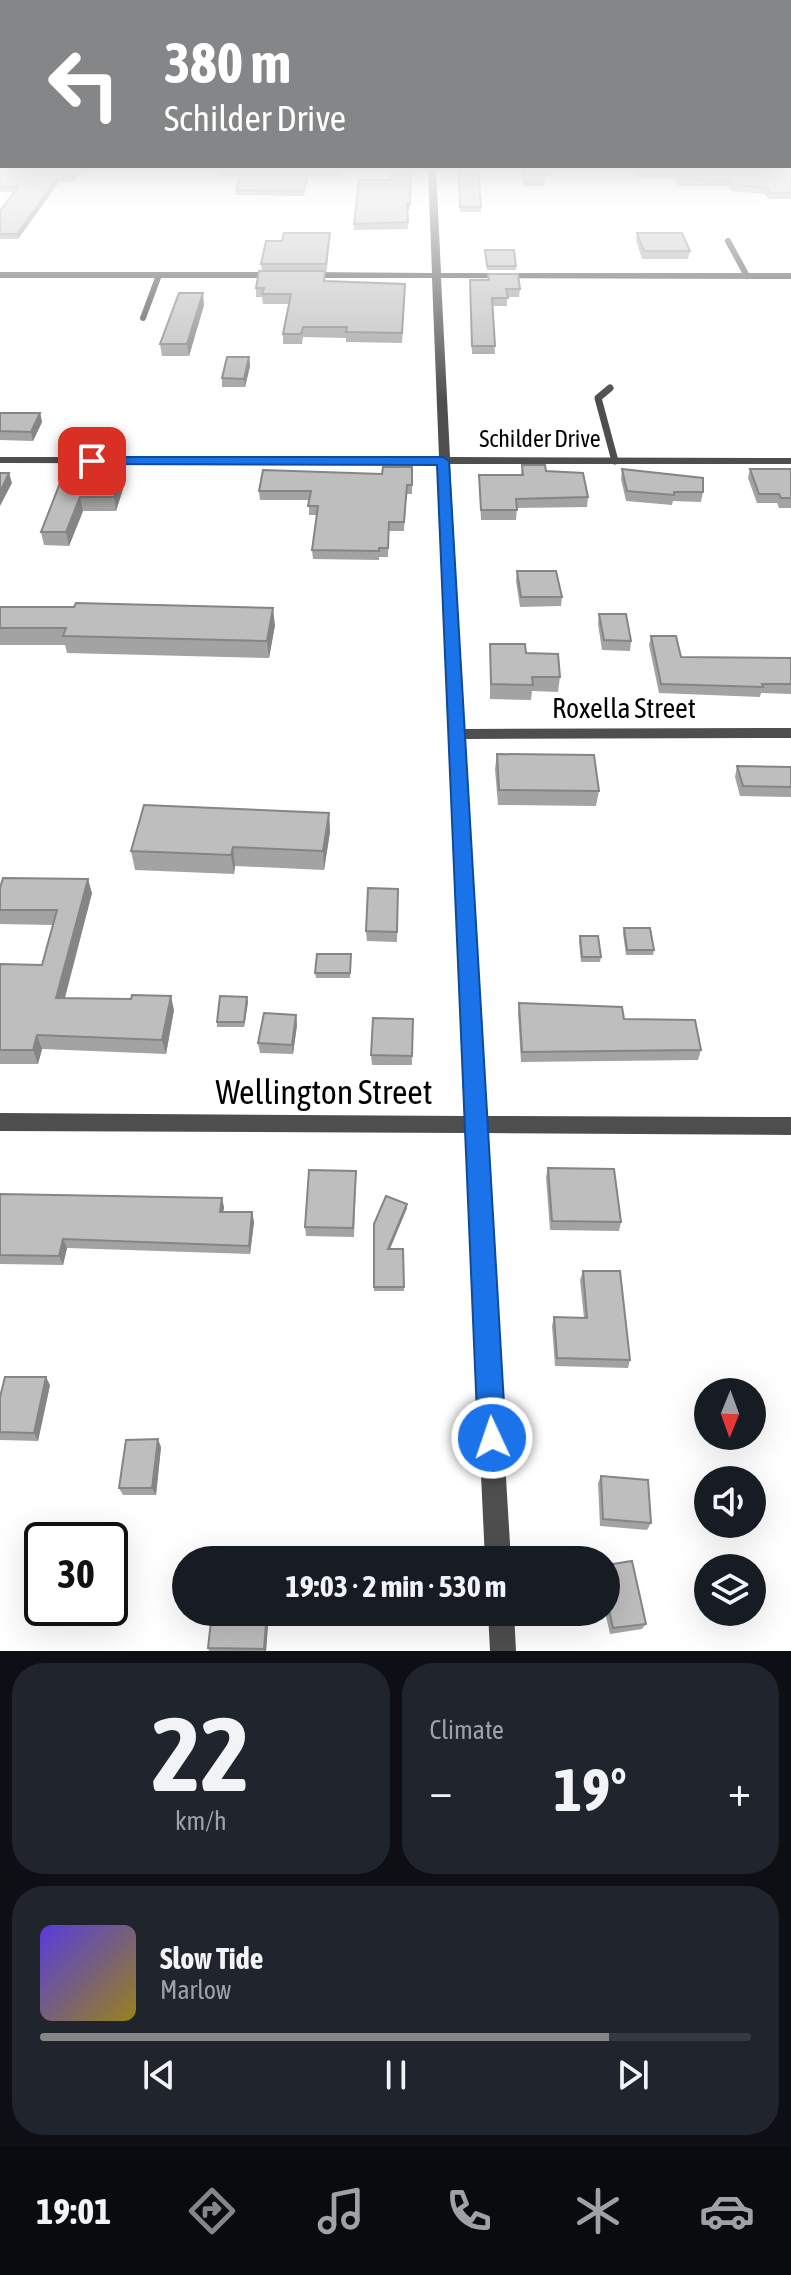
<!DOCTYPE html>
<html lang="en">
<head>
<meta charset="utf-8">
<style>
	:root { --surface:#171b24; --page:#20242c; --text:#f1f3f6; --muted:#9ea1a6; --line:#363941; --accent:#858687 }
	body { margin:0; font-family:"Asap Condensed",sans-serif; background:var(--page); color:var(--text); height:100vh; display:flex; flex-direction:column; font-size:30px; white-space:nowrap }
	* { box-sizing:border-box; margin:0 }
	p { font-size:26px; color:var(--muted) }
	.icon { flex:none; width:44px; height:44px; fill:none; stroke:currentColor; stroke-width:2; stroke-linecap:round; stroke-linejoin:round }
	.map { position:relative; height:1651px; overflow:hidden }
	.drawer { display:flex; flex-direction:column; gap:12px; padding:12px; background:#0d0f14; flex:1 }
	.drawer>* { flex:none }
	.top-card { position:absolute; left:0px; top:0px; width:792px; height:168px; box-shadow:0 8px 32px #0002; background:#858687; color:#fff; overflow:hidden }
	.needle { width:52px; rotate:181deg }
	.controls { position:absolute; left:694px; top:1378px; display:grid; gap:16px }
	.controls a { display:grid; place-items:center; width:72px; height:72px; border-radius:50%; background:var(--surface); box-shadow:0 8px 32px #0002; font-size:40px }
	.speed { position:absolute; left:24px; top:1522px; display:flex; gap:16px; font-size:40px; font-weight:700; text-align:center }
	.speed>* { display:grid; place-content:center; width:104px; height:104px; border-radius:50%; background:var(--surface); box-shadow:0 8px 32px #0002; line-height:1 }
	.speed .limit { border:4px solid #111; border-radius:12px; background:#fff; color:#111 }
	.pin { position:absolute; display:grid; place-items:center; width:68px; height:68px; color:#fff; margin:-34px; border-radius:16px; box-shadow:0 4px 12px #0006 }
	.me { position:absolute; width:88px; margin:-44px; rotate:357deg; stroke-linejoin:round; filter:drop-shadow(0 0 6px #0008) }
	.turn { display:flex; align-items:center; gap:28px; height:168px; padding:0 32px; font-size:36px }
	.turn .icon { width:104px; height:104px; stroke-width:2.5 }
	.turn b { display:block; font-size:56px; line-height:68px }
	.big { font-size:60px; font-weight:700; line-height:1.1 }
	.drawer .tile { flex:1; display:flex; flex-direction:column; justify-content:center; gap:12px; min-width:0; padding:0 28px; border-radius:32px; background:var(--page) }
	.drawer .dial { align-items:center; gap:0 }
	.dial b { font-size:104px; line-height:1 }
	.song { display:flex; align-items:center; gap:24px }
	.cover { width:96px; height:96px; border-radius:12px; background:linear-gradient(135deg,hsl(250 70% 55%),hsl(50 70% 35%)) }
	.played { height:8px; border-radius:4px; background:linear-gradient(90deg,var(--accent) 80%,var(--line) 80%) }
	.keys { display:flex; justify-content:space-around; direction:ltr }
	.heat { display:flex; justify-content:space-between; align-items:center; font-size:44px; direction:ltr }
	.drawer .tiles { flex:1; display:grid; gap:12px; grid-template-columns:1fr 1fr }
	.tile:last-child { grid-column:span 2 }
	.trip { position:absolute; left:172px; top:1546px; width:448px; height:80px; border-radius:40px; background:var(--surface); box-shadow:0 8px 32px #0002; font-weight:700; line-height:80px; text-align:center }
	.tabs { display:flex; height:128px; justify-content:space-around; align-items:center; background:#090b0e; color:var(--muted) }
	.tabs .icon { width:56px; height:56px }
	.tabs .current { color:var(--accent) }
	.tabs b { font-size:36px; color:var(--text) }
	.map>svg:first-child { display:block }
	.lines { fill:none; stroke-linecap:round; stroke-linejoin:round }
	.lane-far1 { stroke:#4e4e4e; stroke-width:6 }
	.lane { stroke:#4e4e4e; stroke-width:7 }
	.street { fill:#4e4e4e; fill-rule:evenodd }
	.wall { fill:#a3a3a3 }
	.shaded-wall { fill:#858585 }
	.building { fill:#bebebe; stroke:#858585; stroke-width:2 }
	.route { fill:#1a73e8; stroke:#114b97; stroke-width:2 }
	.labels { text-anchor:middle; stroke-width:6; stroke-linejoin:round; paint-order:stroke }
	.far-street-label { font-size:24px; fill:#000; stroke:#fff }
	.street-label { font-size:28px; fill:#000; stroke:#fff }
	.near-street-label { font-size:34px; fill:#000; stroke:#fff }
</style>
</head>
<body>
<div class="map">
<svg width="791" height="1651" viewBox="0 0 791 1651">
	<rect width="100%" height="100%" fill="#fff"/>
	<g class="lines">
		<path class="lane-far1" d="M728,241l19,35
			M143,318l16,-43"/>
		<path class="lane" d="M610,388l-12,10 17,63"/>
		<path class="street" d="M428,168h8l5,105h350v6l-350,-1 9,179 341,1v6h-341l14,265 327,-1v10l-327,1 20,377 307,1v18l-306,-2 26,427h-26l-20,-427 -465,-2v-18l464,3 -25,-652 -439,-1v-6h439l-7,-179h-127l-4,-3 4,-3 127,1z
			M0,272h277l4,3 -4,3h-277z
			M488,1612h26l2,39h-26z"/>
	</g>
	<path class="wall" d="M0,168h91l-3,5h-8l-6,9h-15l-41,57h-18v-28l14,-19h-14z
		M220,168h122l-1,8h-32l-5,20 -68,-1v-5l4,-14h-20z
		M411,168l-1,42h-3l1,19 -54,1v-6l37,-44z
		M459,168l22,39v5h-21z
		M521,168h29v8h-7l1,10h-20z
		M632,168h159v31h-22l-5,-5 -33,-3 -3,-5h-49l-4,-8h-40z
		M330,233l-3,37h-65l-1,-6 21,-23z
		M637,233l53,18 -2,8h-46l-6,-19z
		M485,254l31,12v4h-29z
		M325,271v10l80,13 -3,49 -56,-1v-4l-43,-1 -1,7h-19v-10l6,-30h-26l-1,-7h-6v-9z
		M488,274l32,15 -1,8h-12v9h-14l2,48h-23l-2,-67 18,-7z
		M204,305l-15,51h-27l-2,-12z
		M249,357l1,9 -5,21h-23v-9z
		M0,413h40l2,9 -9,19 -33,-1z
		M522,465l24,6 42,26 -1,10 -70,1 -1,12h-35l-2,-45h42z
		M412,467v27h-6l-2,37h-15l-1,26h-9v3l-66,-1 -1,-9 5,-35h-8v-15h-49l-1,-9 123,-17z
		M622,469l81,23 -2,10 -28,-1 -1,4 -46,-4 -5,-22z
		M750,469h41v39h-12l-2,-5h-20l-9,-25z
		M121,476l2,13 -7,22h-33l-14,35 -25,-1 -3,-13 55,-53z
		M517,571l45,26 -1,9 -41,1 -4,-26z
		M0,607l275,18 -6,33 -202,-5 -2,-8h-65z
		M599,614l32,27 -1,10 -28,-1 -4,-26z
		M651,636l30,21 110,1v36l-30,-1 -1,4 -101,-4 -10,-48z
		M490,644l36,9 34,24 -2,15 -26,-1 -1,9 -41,-1z
		M497,754l102,37 -3,15 -98,-1 -3,-36z
		M737,766l54,1v30l-51,-1 -5,-19z
		M329,813l1,19 -6,38 -89,-4 -1,8 -99,-4 -4,-19z
		M0,888l92,5 -27,105 109,12 -8,44 -124,-5 -4,15h-38v-100l42,1 11,-40 -53,-1z
		M398,889l-1,53 -30,-1 -1,-10z
		M624,928l30,22 -1,5h-27l-3,-22z
		M580,936l21,21 -1,5h-19l-2,-21z
		M351,954l-1,24h-34l-1,-5z
		M248,1002l-4,25h-27v-5z
		M519,1003l105,16 77,31 -3,10 -177,2 -3,-49z
		M296,1015l1,10 -4,29 -33,-1 -2,-10z
		M413,1019l-1,46h-40l-1,-10z
		M548,1168l73,54 -2,9 -69,-1 -4,-53z
		M356,1180l-2,57 -48,-1 -1,-9z
		M0,1194l224,13 -1,5h29l2,10 -4,32 -183,-6 -4,17 -63,-1z
		M407,1208l-17,41h13l1,42h-30v-67z
		M583,1271l47,89 -2,8 -73,-2 -3,-40 2,-9 30,1 -4,-38z
		M50,1385l-12,56 -38,-1v-43z
		M161,1447l-5,48h-33l-4,-7z
		M601,1476l50,47 -4,7 -47,-4 -2,-43z
		M606,1565l40,59 -4,5 -32,5 -5,-22h1z
		M212,1612h57l-3,39h-57l-1,-3z"/>
	<path class="shaded-wall" d="M79,168l1,5 -6,9 -1,-5z
		M58,177l1,5 -41,57 -1,-5z
		M203,293l1,12 -15,51 -2,-12z
		M249,357l1,9 -5,21 -1,-8z
		M40,413l2,9 -9,19 -2,-9z
		M9,473l3,10 -12,23v-14z
		M121,476l2,13 -7,22 -2,-14z
		M80,497l3,14 -14,35 -3,-14z
		M273,608l2,17 -6,33 -2,-17z
		M329,813l1,19 -6,38 -1,-19z
		M233,847l2,19 -1,8 -3,-19z
		M88,879l4,14 -31,119 -5,-14z
		M171,996l3,14 -8,44 -4,-14z
		M247,997l1,5 -4,25v-5z
		M296,1015l1,10 -4,29 -1,-9z
		M37,1035l5,14 -4,15 -5,-14z
		M222,1198l2,9 -2,14 -2,-9z
		M407,1204v4l-19,45v-4z
		M252,1212l2,10 -4,32 -1,-8z
		M63,1239l4,9 -4,17 -4,-9z
		M46,1377l4,8 -12,56 -4,-8z
		M158,1439l3,8 -5,48 -4,-7z
		M267,1612h2l-3,39h-2z"/>
	<path class="building" d="M0,168h79l-6,9h-15l-41,57h-17v-23l18,-24h-18z
		M220,168h121v3h-33l-4,20 -68,-1 6,-19h-23z
		M392,168h19l-1,36 -3,-1 1,19 -54,2 5,-44h32z
		M459,168h19l3,39h-21z
		M522,168h28l1,5h-9l2,9h-19z
		M635,168h156v24l-20,1 -5,-6 -34,-2 -2,-5 -50,-1 -4,-7h-40z
		M284,233h46l-4,31h-65l5,-23h16z
		M637,233h45l8,18h-46z
		M485,250h29l2,16h-29z
		M259,271h66l-1,10 81,3 -3,49 -56,-1 1,-5h-44l-2,7h-18l8,-40h-29l2,-6h-8z
		M488,274h30l2,15h-14l2,9h-16l3,48h-23l-2,-66h19z
		M179,293h24l-16,51h-27z
		M227,357h22l-5,22 -22,-1z
		M0,413h40l-9,19 -31,-1z
		M522,465h23l1,6 37,2 5,24 -72,2 1,11h-36l-2,-35h44z
		M383,467h29v18h-5l-3,37h-15l-1,26h-9v3l-67,-1 6,-44h-10l3,-15h-52l4,-21 119,4z
		M622,469l81,9v14h-29v3l-47,-4z
		M750,469h41v29h-10l-2,-4h-20z
		M0,473h9l-9,19z
		M97,476h24l-7,21h-34l-14,35h-25l19,-49h23l2,-4h11z
		M517,571h39l6,26h-41z
		M76,603l197,5 -6,33 -204,-5 3,-8h-66v-21h74z
		M599,614h27l5,27 -27,-1z
		M651,636h25l5,21 110,1v26h-29l1,3 -102,-3z
		M490,644h35l1,9 32,1 2,23h-28l1,8 -42,-1z
		M497,754l97,1 5,36 -100,-1z
		M737,766l54,1v20l-48,-1z
		M144,805l185,8 -6,38 -90,-4 -2,8 -100,-4z
		M3,878l85,1 -32,119 75,1 1,-4 39,1 -9,44 -125,-5 -4,15h-33v-86l42,1 15,-55h-57v-22z
		M368,888l30,1 -1,43 -31,-1z
		M624,928h26l4,22h-27z
		M580,936h18l3,21h-19z
		M317,954h34l-1,19h-35z
		M220,996l27,1 -3,25h-27z
		M519,1003l103,4 2,12 71,1 6,30 -179,2z
		M264,1013l32,2 -4,30 -34,-2z
		M373,1018l40,1 -1,37 -41,-1z
		M548,1168l66,1 7,53 -69,-1z
		M309,1170l47,1 -3,57 -48,-1z
		M0,1194l222,4 -2,14h32l-3,34 -186,-7 -4,17 -59,-1z
		M386,1196l21,8 -19,45h15l1,38h-30v-63z
		M583,1271h37l10,89 -73,-2 -3,-41 33,1z
		M5,1377h41l-12,56 -34,-1v-35z
		M158,1439l-6,49h-33l7,-48z
		M601,1476l47,4 3,43 -48,-4z
		M632,1561l14,63 -33,4 -7,-31v-32z
		M212,1612h55l-3,37 -56,-1z"/>
	<linearGradient id="sky" x2="0" y2="1"><stop stop-color="#89aaca"/><stop offset="0.42" stop-color="#fff"/><stop offset="1" stop-color="#fff" stop-opacity="0"/></linearGradient>
	<rect width="791" height="400" fill="url(#sky)"/>
	<path class="route" d="M443,457l6,4 57,977 -4,10 -10,4 -10,-4 -4,-10 -41,-973 -345,-1 -6,-3 6,-4z"/>
	<g class="labels">
		<g class="far-street-label">
			<text x="540" y="447">Schilder Drive</text>
		</g>
		<g class="street-label">
			<text x="624" y="718">Roxella Street</text>
		</g>
		<g class="near-street-label">
			<text x="324" y="1104">Wellington Street</text>
		</g>
	</g>
</svg>
<div class="controls">
<a><svg class="needle" viewBox="-14 -14 28 28"><path d="M0-13l5 13h-10z" fill="#e53935"/><path d="M0 13l5-13h-10z" fill="#9ea1a6"/></svg></a>
<a><svg class="icon" aria-label="sound" viewBox="0 0 24 24"><path d="M4 9h4l5-4v14l-5-4H4zM17 9q2 3 0 6"/></svg></a>
<a><svg class="icon" aria-label="layers" viewBox="0 0 24 24"><path d="M12 4l9 5-9 5-9-5zM3 14l9 5 9-5"/></svg></a>
</div>
<div class="speed"><div class="limit">30</div></div>
<div class="pin" style="left:92px;top:461px;background:#d93025"><svg class="icon" aria-label="arrive" viewBox="0 0 24 24"><path d="M6 21V4h12l-3 4 3 4H6"/></svg></div>
<svg class="me" style="left:492px;top:1438px" viewBox="-20 -20 40 40"><circle r="17" fill="#1a73e8" stroke="#fff" stroke-width="3"/><path d="M0-11L8 9 0 5-8 9z" fill="#fff"/></svg>
<div class="trip">19:03 · 2 min · 530 m</div>
<div class="top-card">
<div class="turn"><svg class="icon" aria-label="left" viewBox="0 0 24 24"><path d="M17 20v-9H6M10 6l-5 5 5 5"/></svg><div><b>380 m</b>Schilder Drive</div></div>
</div>
</div>
<section class="drawer">
<div class="tiles">
<div class="tile dial"><b>22</b><p>km/h</p></div>
<div class="tile"><p>Climate</p>
<div class="heat"><a>−</a><b class="big">19°</b><a>+</a></div>
</div>
<div class="tile">
<div class="song"><i class="cover"></i><div><b>Slow Tide</b><p>Marlow</p></div></div>
<div class="played"></div>
<div class="keys"><svg class="icon" aria-label="previous" viewBox="0 0 24 24"><path d="M18 5L8 12l10 7zM5 5v14"/></svg><svg class="icon" aria-label="pause" viewBox="0 0 24 24"><path d="M8 5v14M16 5v14"/></svg><svg class="icon" aria-label="next" viewBox="0 0 24 24"><path d="M6 5l10 7-10 7zM19 5v14"/></svg></div>
</div>
</div>
</section>
<nav class="tabs">
<b>19:01</b>
<svg class="icon current" aria-label="directions" viewBox="0 0 24 24"><path d="M12 3l9 9-9 9-9-9zM9 14v-3h6M13 9l2 2-2 2"/></svg>
<svg class="icon" aria-label="music" viewBox="0 0 24 24"><path d="M9 18V5l10-2v13"/><circle cx="6" cy="18" r="3"/><circle cx="16" cy="16" r="3"/></svg>
<svg class="icon" aria-label="phone" viewBox="0 0 24 24"><path d="M5 4h4l2 5-3 2q2 4 5 5l2-3 5 2v4C11 20 4 13 5 4z"/></svg>
<svg class="icon" aria-label="climate" viewBox="0 0 24 24"><path d="M12 3v18M4 7l16 10M4 17L20 7"/></svg>
<svg class="icon" aria-label="car" viewBox="0 0 24 24"><path d="M5 17H2v-5l4-1 3-4h7l3 4 3 1v5h-3M9 17h6M6 11h13"/><circle cx="7" cy="17" r="2"/><circle cx="17" cy="17" r="2"/></svg>
</nav>
</body>
</html>
